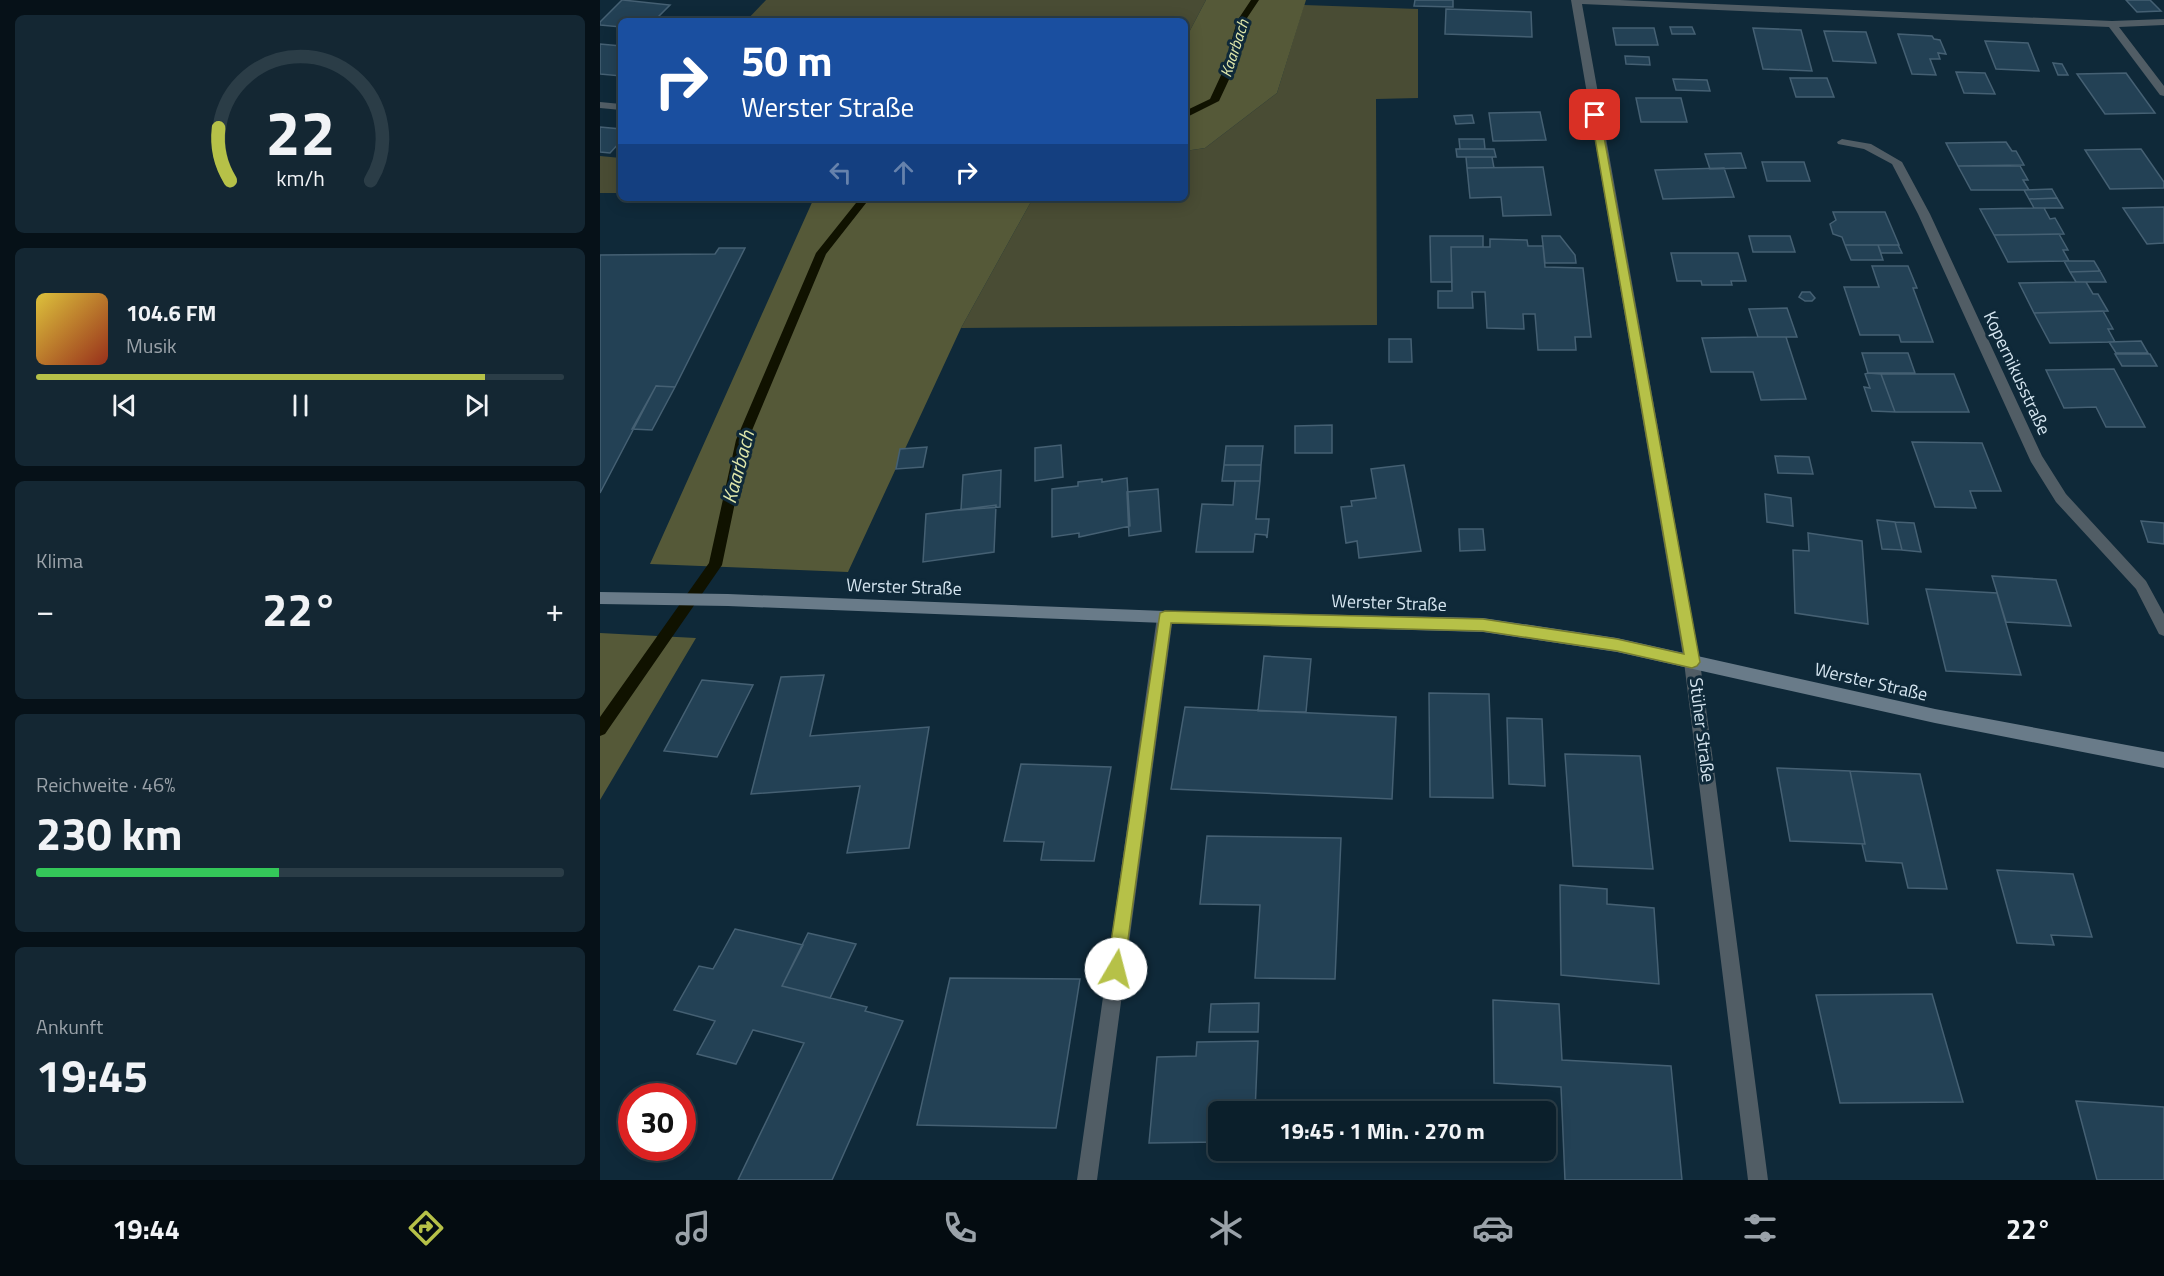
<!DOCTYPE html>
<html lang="de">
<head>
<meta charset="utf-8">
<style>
	:root { --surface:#0b1f2b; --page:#142733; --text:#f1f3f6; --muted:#9aa2a9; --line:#2b3d47; --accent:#b6c148 }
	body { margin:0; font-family:"Titillium Web",sans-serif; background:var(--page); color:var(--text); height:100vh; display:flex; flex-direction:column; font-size:22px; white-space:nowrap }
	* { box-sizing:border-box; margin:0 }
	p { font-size:20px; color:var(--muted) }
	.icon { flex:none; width:33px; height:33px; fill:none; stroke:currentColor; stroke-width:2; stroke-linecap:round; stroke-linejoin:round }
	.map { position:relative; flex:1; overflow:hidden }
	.panel { display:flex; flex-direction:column; gap:15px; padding:15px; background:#061118; width:600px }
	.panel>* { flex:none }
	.banner { position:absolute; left:18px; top:18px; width:570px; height:183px; border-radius:9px; box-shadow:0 3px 15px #0003,0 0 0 2px var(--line); background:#1a4fa0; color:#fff; overflow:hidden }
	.speed { position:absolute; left:18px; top:1083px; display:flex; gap:12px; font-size:30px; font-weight:700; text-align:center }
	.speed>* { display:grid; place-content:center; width:78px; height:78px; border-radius:50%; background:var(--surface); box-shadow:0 3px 15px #0003,0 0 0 2px var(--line); line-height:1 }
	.speed .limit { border:9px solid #d22; background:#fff; color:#111 }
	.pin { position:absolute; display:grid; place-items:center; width:51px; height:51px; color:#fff; margin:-26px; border-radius:12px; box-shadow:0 3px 9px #0006 }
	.me { position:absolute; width:66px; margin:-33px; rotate:8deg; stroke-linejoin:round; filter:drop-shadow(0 0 4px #0008) }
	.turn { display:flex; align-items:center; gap:21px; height:126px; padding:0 24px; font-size:27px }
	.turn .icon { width:78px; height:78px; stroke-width:2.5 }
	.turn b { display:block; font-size:42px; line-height:51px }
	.lanes { display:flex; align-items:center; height:57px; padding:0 24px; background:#0003; justify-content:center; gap:30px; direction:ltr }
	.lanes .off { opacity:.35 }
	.big { font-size:45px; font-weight:700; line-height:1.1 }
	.panel .tile { flex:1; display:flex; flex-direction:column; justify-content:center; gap:9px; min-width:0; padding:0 21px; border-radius:9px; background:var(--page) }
	.panel .dial { align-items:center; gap:0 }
	.dial svg { height:156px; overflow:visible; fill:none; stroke:var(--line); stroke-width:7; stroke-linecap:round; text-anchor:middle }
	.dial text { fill:var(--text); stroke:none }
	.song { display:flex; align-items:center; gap:18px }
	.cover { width:72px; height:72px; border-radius:9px; background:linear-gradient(135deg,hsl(50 70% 55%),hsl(10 70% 35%)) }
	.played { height:6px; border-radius:3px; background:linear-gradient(90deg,var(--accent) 85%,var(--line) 85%) }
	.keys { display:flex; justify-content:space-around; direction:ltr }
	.heat { display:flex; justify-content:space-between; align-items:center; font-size:33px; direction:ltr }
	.charge { height:9px; border-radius:4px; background:linear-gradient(90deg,#34c759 46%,var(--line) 0) }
	.trip { position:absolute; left:608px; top:1101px; width:348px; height:60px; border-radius:9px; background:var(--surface); box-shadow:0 3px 15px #0003,0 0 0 2px var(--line); font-weight:700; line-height:60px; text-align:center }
	.tab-bar { display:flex; height:96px; justify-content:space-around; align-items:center; background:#040c11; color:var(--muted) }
	.tab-bar .icon { width:42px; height:42px }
	.tab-bar .on { color:var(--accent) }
	.tab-bar b { font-size:27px; color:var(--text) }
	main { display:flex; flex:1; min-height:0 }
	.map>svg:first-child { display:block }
	.green { fill:#494c34 }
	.forest { fill:#555938 }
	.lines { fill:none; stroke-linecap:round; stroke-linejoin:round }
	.stream { fill:#101200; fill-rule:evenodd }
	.building { fill:#234155; stroke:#456073; stroke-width:1.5 }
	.service { fill:#515d65; fill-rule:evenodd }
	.minor { fill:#515d65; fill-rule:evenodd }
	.secondary { fill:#697b89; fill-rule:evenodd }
	.route { fill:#b6c148; stroke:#767d2f; stroke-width:1.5 }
	.labels { text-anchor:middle; stroke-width:6; stroke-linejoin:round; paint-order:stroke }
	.far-water-label { font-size:16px; font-style:italic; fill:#e0e8ab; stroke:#0f2939 }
	.street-label { font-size:18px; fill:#d5e5f0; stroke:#0f2939 }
	.water-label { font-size:20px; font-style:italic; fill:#e0e8ab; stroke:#0f2939 }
</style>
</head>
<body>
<main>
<section class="panel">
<div class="tile dial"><svg viewBox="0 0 100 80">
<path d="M14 69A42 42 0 1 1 86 69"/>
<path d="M14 69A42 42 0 0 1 8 42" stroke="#b6c148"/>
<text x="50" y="56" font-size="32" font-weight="700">22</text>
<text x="50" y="72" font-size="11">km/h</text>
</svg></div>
<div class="tile">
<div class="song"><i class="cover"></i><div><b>104.6 FM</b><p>Musik</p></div></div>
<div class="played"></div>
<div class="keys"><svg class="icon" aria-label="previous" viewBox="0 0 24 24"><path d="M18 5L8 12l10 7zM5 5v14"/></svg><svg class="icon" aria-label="pause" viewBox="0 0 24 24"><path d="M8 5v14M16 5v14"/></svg><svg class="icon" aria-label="next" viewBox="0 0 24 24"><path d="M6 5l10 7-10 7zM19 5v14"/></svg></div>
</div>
<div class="tile"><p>Klima</p>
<div class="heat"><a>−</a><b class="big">22°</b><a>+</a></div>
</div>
<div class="tile"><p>Reichweite · 46%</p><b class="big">230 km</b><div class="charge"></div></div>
<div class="tile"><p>Ankunft</p><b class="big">19:45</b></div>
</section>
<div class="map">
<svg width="1564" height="1180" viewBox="0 0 1564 1180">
	<rect width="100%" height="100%" fill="#0f2939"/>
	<path class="green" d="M166,0h440l-21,40v-19h-439z
		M704,5l114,4v89l-42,1 1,226 -416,3 72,-130h152v-47l20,-3 72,-55z
		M0,156l21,2v35h-21z"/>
	<path class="forest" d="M606,0h100l-29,93 -72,55 -20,3v-111z
		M214,198h219l-72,130 -113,244 -198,-8z
		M0,633l96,5 -96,162z"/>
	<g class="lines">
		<path class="stream" d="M651,0h8l-14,21 -12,50 -14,30 -34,17v-7l25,-12 13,-28 14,-50z
			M260,198h10l-44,56 -78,186 -26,125 -117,169 -5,2v-19l109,-154 27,-123 80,-187z"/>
	</g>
	<path class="building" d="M22,0h1l47,5 -16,16h-33v6l-21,-2v-3z
		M815,0h38v7l-39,-1z
		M1526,0h24l11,11 -24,1z
		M846,9l85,3 1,25 -87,-3z
		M1070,27h22l3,7h-23z
		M1013,28h41l4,17h-42z
		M1153,28l48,2 11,41 -49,-2z
		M1224,31l42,1 10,31 -43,-2z
		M1298,34l34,2 2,3 6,1 6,14 -8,-1 2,6h-10l6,16 -24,-1z
		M1385,41l43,2 11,28 -43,-2z
		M0,44l21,2v30l-21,-2z
		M1025,56l24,1 1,8 -24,-1z
		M1453,63l9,1 6,11h-10z
		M1356,72l29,1 10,21 -31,-1z
		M1526,73l29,40 -50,1 -28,-40z
		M1190,78h37l7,19h-38z
		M1073,79l34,1 3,11 -34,-1z
		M1036,98h45l6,24h-46z
		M940,112l6,28 -53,1 -4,-28z
		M872,115l2,8 -18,1 -2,-8z
		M0,127l21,2v12l-11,12 -10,-1z
		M859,139h25l1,10h-25z
		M1406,142l6,9h4l8,14 -66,1 -12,-23z
		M856,149h38l2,8h-39z
		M1541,149l23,33v6l-54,1 -25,-39z
		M1141,153l5,15 -36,1 -5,-15z
		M866,157h26l2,11h-27z
		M1162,162h42l6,19h-43z
		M1358,166h62l8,14h-5l6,10h-58z
		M943,167l8,48 -48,1 -2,-19 -31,1 -3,-30z
		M1124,168l10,29 -71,2 -8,-29z
		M1452,189l5,9 -28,1 -5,-9z
		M1457,198l6,10h-29l-5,-9z
		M1564,207v36l-17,1 -24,-36z
		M1434,208h10l6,11 5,-1 9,16 -70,1 -14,-26z
		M1233,212h52l14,33h-54l-3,-8 -9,-3 -3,-10 6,-4z
		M1459,234l9,16h-5l6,11 -61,1 -14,-27z
		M830,236h53v11h-32l1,35h-21z
		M942,236h18l15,19 1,8h-31z
		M1149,236h41l5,16h-42z
		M890,239l37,1 1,6h15l2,21 38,1 8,69h-16l1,13h-38l-3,-36h-12l1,15 -37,-1 -2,-36h-13l1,16h-35v-17h14l-1,-44h39z
		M1245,245h33l5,15h-32z
		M1278,245h20l4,8h-21z
		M119,248h26l-70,139 -19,-1 -56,107v-238l115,-1z
		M1071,253h67l8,28h-15l1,4h-30l-1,-4h-24z
		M1464,261h30l6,10 -30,1z
		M1272,266h36l9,22h-4l20,54h-32l-2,-7h-39l-16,-48h35z
		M1500,271l6,11h-30l-6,-10z
		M1476,282h10l7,12h5l10,17 -74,2 -15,-30z
		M1202,292h8l5,6 -3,3h-7l-6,-4z
		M1187,308l10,29h-39l-9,-28z
		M1503,311l10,18h-5l7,13 -65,1 -16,-30z
		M1158,337h28l20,62 -45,1 -8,-28h-42l-9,-34z
		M789,339h22l1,23h-23z
		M1541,341l7,12h-32l-7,-11z
		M1262,353h46l7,20h-47z
		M1515,354h35l7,12h-35z
		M1514,369l31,58h-39l-10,-20 -32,1 -18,-38z
		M1268,373l13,1 14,38 -23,-1 -8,-24 6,1 -5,-14z
		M1281,374h73l15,38h-74z
		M56,386l19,1 -23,43 -20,-1z
		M732,425v28h-37v-27z
		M1312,442l70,1 19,48h-31l6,17 -41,-1z
		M461,445l2,32 -28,4v-33z
		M626,446h37l-2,19h-37z
		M327,447l-4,20 -27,2 4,-20z
		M1175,456l34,1 4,17 -35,-1z
		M624,465h37l-1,16h-38z
		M804,465l17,86 -62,7 -2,-17 -11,2 -5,-36 11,-1 -1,-5 25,-3 -5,-29z
		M401,470l-1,37 -39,3 2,-35z
		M527,478l3,48 -51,11v-4l-27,4v-48l26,-3v-4l24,-3v3z
		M635,481h25l-4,38h13l-2,19 -1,-3 -11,-1 -2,18h-57l6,-48 31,1z
		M558,489l3,42 -32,5 -2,-44z
		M1165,494l26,4 2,28 -26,-4z
		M396,505l-2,47 -71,10 3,-48z
		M1277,520l18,2 7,28 -20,-1z
		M1541,521l23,2v21l-16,-2z
		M1295,522l19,1 7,29 -19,-2z
		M859,529h24l2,21 -25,1z
		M1208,533l54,8 6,83 -73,-11 -2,-63 16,1z
		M1392,576l64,4 15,46 -65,-4z
		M1326,589l71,4 24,82 -75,-4z
		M664,656l47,3 -5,53 -48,-1z
		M224,675l-14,61 119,-9 -20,121 -62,5 13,-67 -109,8 30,-117z
		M102,680l51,5 -36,72 -53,-6z
		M829,693l60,1 4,104 -63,-1z
		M585,707l211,10 -4,82 -221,-10z
		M907,718l35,1 3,67 -36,-2z
		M965,754l75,2 13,113 -80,-3z
		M421,764l90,3 -17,94 -53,-1 3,-18 -40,-1z
		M1177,768l73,3 15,73 -75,-3z
		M1250,771l70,3 27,115 -39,-1 -6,-25 -36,-2 -4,-17h3z
		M607,836l134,2 -6,141 -80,-1 5,-73 -60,-1z
		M1397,870l76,4 19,63 -41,-2 3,10 -37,-2z
		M960,885l47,4v15l47,4 5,76 -98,-9z
		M135,929l68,16 -21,41 85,21 -2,4 38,10 -71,159h-94l66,-137 -51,-13 -17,34 -39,-10 18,-33 -41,-11 25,-44 14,3z
		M208,933l48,11 -26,54 -48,-12z
		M350,978l130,1 -24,149 -139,-3z
		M1332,994l31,108 -123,1 -24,-108z
		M893,1000l66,4 3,56 109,6 11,114h-117l-4,-93 -67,-4z
		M659,1003l-1,29h-49l2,-28z
		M658,1041l-3,71h-37v30l-69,1 8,-86 39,-1 1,-14z
		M1476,1101l88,6v73h-67z"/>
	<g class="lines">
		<path class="service" d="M0,102l21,2v6l-21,-2z"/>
		<path class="minor" d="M971,0h49l492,21 52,-2v6l-45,2 45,59v10l-4,-1 -51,-68 -527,-23 118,658 68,518h-20l-64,-518z
			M1242,139l29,5 31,18 28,52 112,242 24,38 80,87 18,33v22l-5,-2 -23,-45 -80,-87 -25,-40 -113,-248 -26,-50 -28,-15 -26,-5 -1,-2z
			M565,611l5,1 3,5 -76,563h-20l80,-563 3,-5z"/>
		<path class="secondary" d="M0,592l128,2 437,17 318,7 134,20 318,71 229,43v16l-229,-45 -318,-71 -134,-20 -318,-9 -437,-17 -128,-2z"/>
	</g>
	<path class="route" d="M995,112l5,3 100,547 -3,4 -5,2 -75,-17 -134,-20 -312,-8 -47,346 -2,5 -6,3 -6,-3 -3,-5 53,-356 5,-2 318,8 134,20 67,15 -93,-539z"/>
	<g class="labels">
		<g class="far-water-label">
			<text transform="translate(634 48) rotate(-72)" y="6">Kaarbach</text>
		</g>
		<g class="street-label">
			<text transform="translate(1417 373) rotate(65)" y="6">Kopernikusstraße</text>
			<text transform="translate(304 587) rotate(2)" y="6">Werster Straße</text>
			<text transform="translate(789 603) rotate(2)" y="6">Werster Straße</text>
			<text transform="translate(1271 682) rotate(13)" y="6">Werster Straße</text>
			<text transform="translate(1102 730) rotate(83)" y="6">Stüher Straße</text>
		</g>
		<g class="water-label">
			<text transform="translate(138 467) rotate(-75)" y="7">Kaarbach</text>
		</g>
	</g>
</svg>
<div class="speed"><div class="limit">30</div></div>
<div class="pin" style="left:995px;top:115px;background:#d93025"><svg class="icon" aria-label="arrive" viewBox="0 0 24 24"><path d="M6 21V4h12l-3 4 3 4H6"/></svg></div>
<svg class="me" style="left:516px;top:969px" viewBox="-20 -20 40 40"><circle r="19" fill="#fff"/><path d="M0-13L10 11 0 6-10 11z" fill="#b6c148"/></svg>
<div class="trip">19:45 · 1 Min. · 270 m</div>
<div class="banner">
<div class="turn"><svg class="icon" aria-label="right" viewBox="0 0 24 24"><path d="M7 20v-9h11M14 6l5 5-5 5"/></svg><div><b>50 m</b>Werster Straße</div></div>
<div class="lanes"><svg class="icon off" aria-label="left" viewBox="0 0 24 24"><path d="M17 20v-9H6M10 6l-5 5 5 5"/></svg><svg class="icon off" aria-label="ahead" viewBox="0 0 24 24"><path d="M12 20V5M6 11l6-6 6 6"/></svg><svg class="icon" aria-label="right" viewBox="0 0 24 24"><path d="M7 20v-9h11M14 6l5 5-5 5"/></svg></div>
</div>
</div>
</main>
<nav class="tab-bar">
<b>19:44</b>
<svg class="icon on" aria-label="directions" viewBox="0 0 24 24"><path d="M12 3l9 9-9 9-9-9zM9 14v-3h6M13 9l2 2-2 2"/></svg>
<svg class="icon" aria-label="music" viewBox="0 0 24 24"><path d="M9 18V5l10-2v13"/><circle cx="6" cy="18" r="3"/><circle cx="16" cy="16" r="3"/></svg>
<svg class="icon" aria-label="phone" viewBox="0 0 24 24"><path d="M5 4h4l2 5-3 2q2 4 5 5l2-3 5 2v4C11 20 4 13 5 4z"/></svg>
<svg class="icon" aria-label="climate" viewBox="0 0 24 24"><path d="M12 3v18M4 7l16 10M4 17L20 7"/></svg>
<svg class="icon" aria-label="car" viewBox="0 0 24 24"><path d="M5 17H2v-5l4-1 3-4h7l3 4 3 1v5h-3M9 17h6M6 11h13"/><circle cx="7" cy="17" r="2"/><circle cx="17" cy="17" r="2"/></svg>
<svg class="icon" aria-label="filters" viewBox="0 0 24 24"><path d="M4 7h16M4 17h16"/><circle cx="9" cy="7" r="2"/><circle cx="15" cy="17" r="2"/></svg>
<b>22°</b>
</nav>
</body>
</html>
